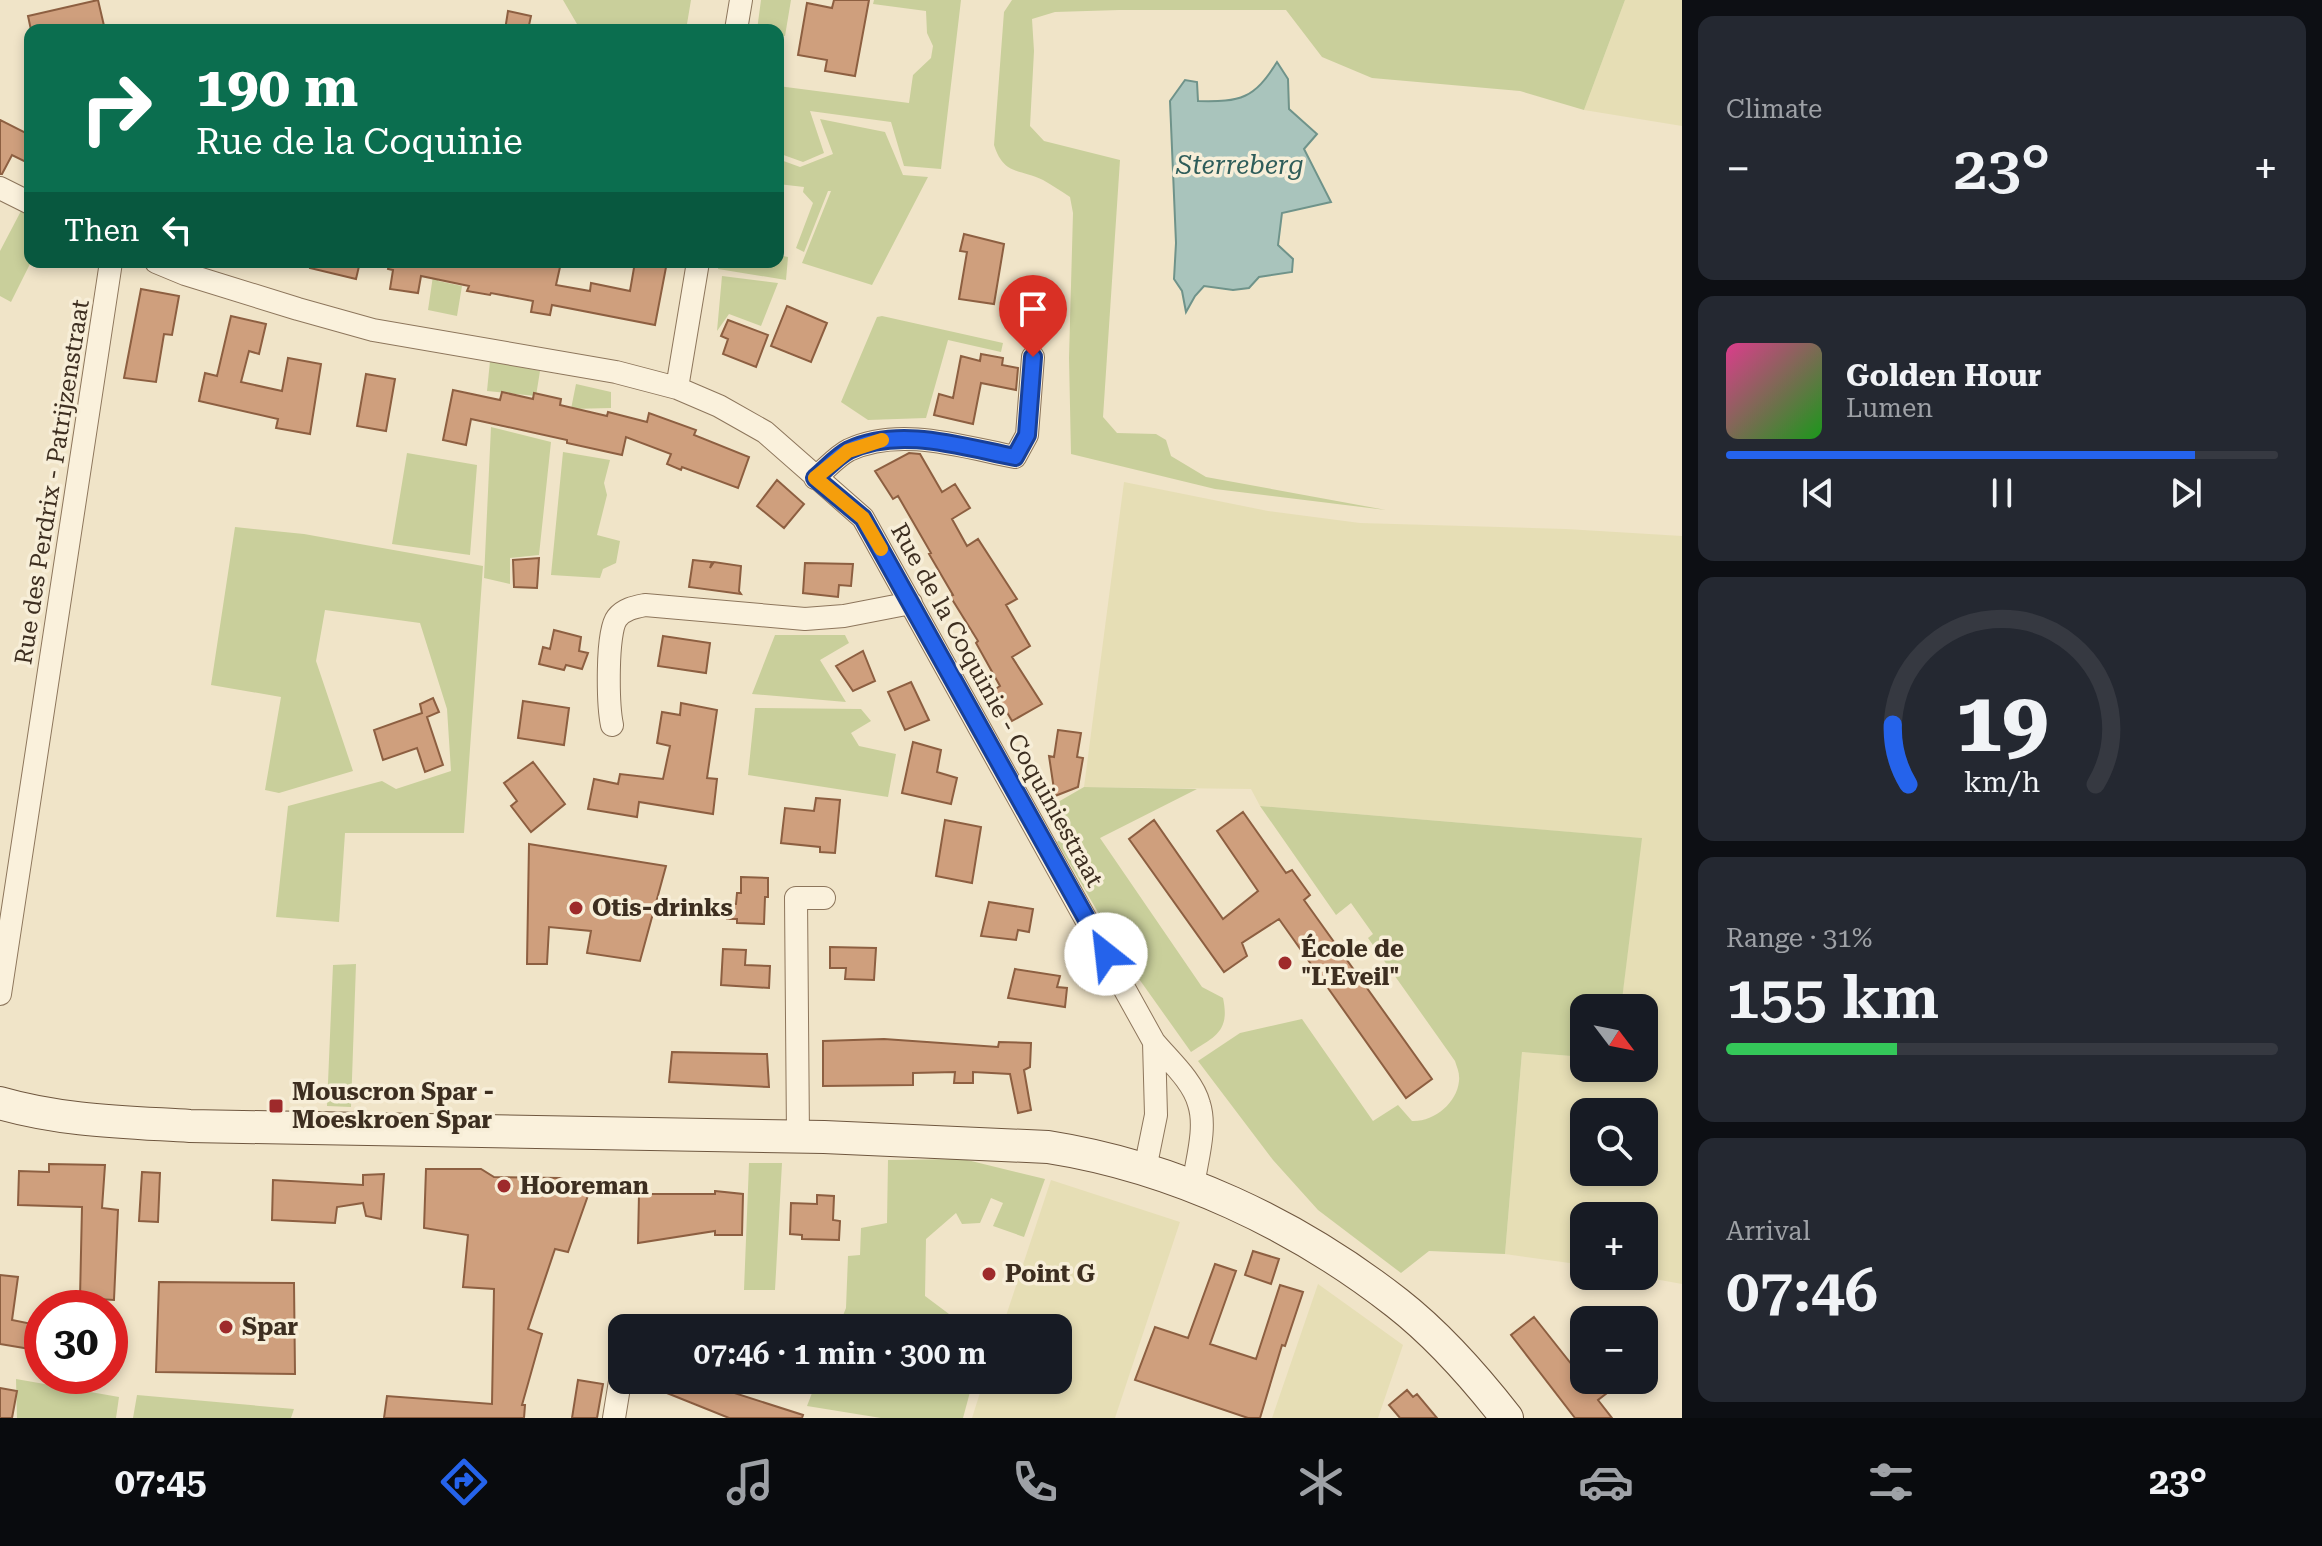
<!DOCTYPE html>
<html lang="en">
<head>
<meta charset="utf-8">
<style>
	:root { --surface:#171b24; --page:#242831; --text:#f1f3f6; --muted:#9ea1a6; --line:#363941; --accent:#2563eb }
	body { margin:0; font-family:"Roboto Serif",serif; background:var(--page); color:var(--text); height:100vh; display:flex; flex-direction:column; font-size:30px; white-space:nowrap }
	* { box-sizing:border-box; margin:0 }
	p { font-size:26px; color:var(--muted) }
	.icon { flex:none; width:44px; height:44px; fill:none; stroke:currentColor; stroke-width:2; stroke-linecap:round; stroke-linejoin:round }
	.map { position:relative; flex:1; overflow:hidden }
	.side { display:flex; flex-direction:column; gap:16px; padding:16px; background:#0d0f14; width:640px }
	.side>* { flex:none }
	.guide { position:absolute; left:24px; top:24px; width:760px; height:244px; border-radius:16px; box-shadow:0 4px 12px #0003; background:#0b6e4f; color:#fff; overflow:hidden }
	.needle { width:52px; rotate:122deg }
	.controls { position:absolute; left:1570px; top:994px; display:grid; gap:16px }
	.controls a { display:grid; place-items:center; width:88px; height:88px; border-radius:16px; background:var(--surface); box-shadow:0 4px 12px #0003; font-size:40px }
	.speed { position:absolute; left:24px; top:1290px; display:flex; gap:16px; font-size:40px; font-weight:700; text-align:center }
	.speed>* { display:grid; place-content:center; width:104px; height:104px; border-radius:50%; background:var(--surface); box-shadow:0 4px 12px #0003; line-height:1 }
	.speed .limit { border:12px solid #d22; background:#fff; color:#111 }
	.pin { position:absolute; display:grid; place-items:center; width:68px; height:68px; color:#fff; margin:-82px -34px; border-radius:50% 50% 50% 0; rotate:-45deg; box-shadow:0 0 8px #0007 }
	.pin .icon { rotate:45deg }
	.me { position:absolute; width:88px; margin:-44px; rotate:331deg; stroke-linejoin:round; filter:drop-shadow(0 0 6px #0008) }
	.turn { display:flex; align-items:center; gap:28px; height:168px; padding:0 40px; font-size:36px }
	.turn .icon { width:104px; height:104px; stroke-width:2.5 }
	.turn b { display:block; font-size:56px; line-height:68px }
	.then { display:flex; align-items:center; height:76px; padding:0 40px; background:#0003; gap:16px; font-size:30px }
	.big { font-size:60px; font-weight:600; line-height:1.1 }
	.side .card { flex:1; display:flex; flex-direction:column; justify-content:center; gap:12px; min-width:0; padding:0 28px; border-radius:16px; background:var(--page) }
	.side .dial { align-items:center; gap:0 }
	.dial svg { height:208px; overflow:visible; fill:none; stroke:var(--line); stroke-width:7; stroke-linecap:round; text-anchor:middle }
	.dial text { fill:var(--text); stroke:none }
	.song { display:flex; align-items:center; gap:24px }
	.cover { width:96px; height:96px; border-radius:12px; background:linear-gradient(135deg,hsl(330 70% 55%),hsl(120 70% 35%)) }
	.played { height:8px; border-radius:4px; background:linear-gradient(90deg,var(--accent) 85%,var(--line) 85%) }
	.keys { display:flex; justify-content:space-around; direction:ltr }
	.heat { display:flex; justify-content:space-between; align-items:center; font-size:44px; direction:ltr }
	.charge { height:12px; border-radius:6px; background:linear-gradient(90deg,#34c759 31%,var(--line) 0) }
	.trip { position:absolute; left:608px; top:1314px; width:464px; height:80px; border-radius:16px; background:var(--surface); box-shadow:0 4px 12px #0003; font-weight:600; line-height:80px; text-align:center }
	.menu { display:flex; height:128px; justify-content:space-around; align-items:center; background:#090b0e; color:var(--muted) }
	.menu .icon { width:56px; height:56px }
	.menu .active { color:var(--accent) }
	.menu b { font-size:36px; color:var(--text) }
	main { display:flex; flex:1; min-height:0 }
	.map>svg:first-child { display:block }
	.farmland { fill:#e6deb5; fill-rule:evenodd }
	.green { fill:#c9cf9b }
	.water { fill:#a9c4bc; stroke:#6f938a; stroke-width:2 }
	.building { fill:#cf9f7d; stroke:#8d5f41; stroke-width:2 }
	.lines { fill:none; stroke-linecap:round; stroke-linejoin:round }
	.street-casing { stroke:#8d765c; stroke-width:24 }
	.secondary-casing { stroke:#6f573f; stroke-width:34 }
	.street { stroke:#faf1dc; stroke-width:22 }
	.secondary { stroke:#faf1dc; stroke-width:32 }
	.route-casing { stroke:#184099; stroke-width:20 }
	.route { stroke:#2563eb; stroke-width:14 }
	.slow { stroke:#f59e0b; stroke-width:14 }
	.poi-dot { fill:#9e2a2b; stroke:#f7eed8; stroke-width:3 }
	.labels { text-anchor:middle; stroke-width:7; stroke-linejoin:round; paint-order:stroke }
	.street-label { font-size:24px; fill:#3d2e20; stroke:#f7eed8 }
	.poi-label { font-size:24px; font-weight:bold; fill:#3d2e20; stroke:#f7eed8; text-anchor:start }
	.water-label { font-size:26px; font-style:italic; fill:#2f5d5a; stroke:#f7eed8 }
</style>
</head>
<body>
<main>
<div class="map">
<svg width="1682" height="1418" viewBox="0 0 1682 1418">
	<rect width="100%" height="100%" fill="#f0e4c8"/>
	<path class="farmland" d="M1625,0h57v126l-98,-16z
		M1124,482l144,29 92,12 206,6 116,7v748l-44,-8h6v-60h-60v49l-79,-11 17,-202 62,5v11h60v-60h-23l20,-170 -381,-32 -9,-17 -167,-2zM1584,1112h60v60h-60z
		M1051,1180l129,42 -65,196h-143l12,-38h74v-52h-56z
		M1318,1284l85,61 -25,73h-106z"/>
	<path class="green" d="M563,0h128l-5,30h-69l-40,-6z
		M761,0h30l-6,36 -7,-1v-5h-21z
		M874,0h87l-20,169 -37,-3 -13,-44 -81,-11 14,42 -21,9 -25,-9v-67l131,17 4,-28 18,-17 2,-12 -6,-13 -1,-22 -53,-7z
		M1012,0h613l-41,110 -64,-19 -148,-13 -50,-21 -36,-47h-167l-64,2 -23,7 2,32 -4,75 14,15 76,19 -17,257 14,16 39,1 10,6 5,16 35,21 180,33 -171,-21 -144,-35 -2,-96 4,-145 -3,-16c-9,-6 -18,-12 -27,-17 -24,-12 -39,-4 -49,-35l10,-133z
		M820,119l65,13 18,43 25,2 -56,108 -70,-22 29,-72h-3l-24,61 -8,-4 17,-45 -10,-11 1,-5 -26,-3v-25l22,8 33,-13z
		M21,211l9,5 1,46 -20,40 -11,-6v-45z
		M778,255l10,2 -2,23 -68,-11 1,-7h59z
		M435,262h5l-2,19 24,5 -5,30 -29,-6z
		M722,276l56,7 -17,43 -32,-12 -12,17z
		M882,316l121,27 -2,9 -53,-12 -22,78 -58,2 -27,-18 36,-85z
		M490,361l50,10 -4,25 -49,-5z
		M576,384l35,8v16l-40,1z
		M491,427l60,15 -12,113 -29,3v26l-26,-6z
		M563,452l47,8 -6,23 3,12 -10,40 23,6 -4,22 -13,6 -3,9 -49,-3z
		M407,453l70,12 -7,90 -78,-11z
		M235,527l69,7 179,32 -19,267h-119l-6,89 -63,-5 12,-111 94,-25 14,8 55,-18 -4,-62 -27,-86 -95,-13 -9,51 37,110 -74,22 -14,-3 16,-93 -70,-12z
		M775,635h70l4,8 -29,17 26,42 -94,-8z
		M755,708l106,1 10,12 -20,12 8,13 37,8 -8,43 -140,-22z
		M1084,787l113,2 -97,49 102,149 21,11c7,33 -7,38 -32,54l-64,-90 -70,-120 12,-10 -11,-30z
		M1260,806l382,32 -21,170h-37v49l-62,-5 -17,202 -76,-3 -28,22 -83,-63 -45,-50 -75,-99 42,-28 62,-14 71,102 25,-16 14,16c22,1 45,-18 47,-40 1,-8 -2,-13 -4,-20l-87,-123 5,-4 -22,-31 -15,12z
		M356,964l-5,143 -24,-1 6,-141z
		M963,1159l82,20 -21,58 -31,-11 10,-23 -12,-5 -11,25 -18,1 -6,-11 -30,26 -1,57 32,24 -3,8h-116l8,-20 2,-52 12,-1 1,-27 26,-5 1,-63z
		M749,1163h33l-7,127h-31z
		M16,1379l103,18 -3,21h-99z
		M817,1380h121v3l32,9 -7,26h-82l-74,-12z
		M137,1395l157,14 -3,9h-158z"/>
	<path class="water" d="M1277,62l11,17 1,30 28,25 -13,15 27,53 -49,11 -4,32 15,14 -1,13 -33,5 -10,11 -16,2 -29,-4 -9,10 -9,16 -4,-21 -8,-12 2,-36 -6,-142 15,-21 12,2 1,19c43,1 56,-2 79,-39z"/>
	<path class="building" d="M98,0l7,30h-74l-3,-14z
		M834,0h35l-14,76 -30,-5 2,-11 -29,-5 9,-52 25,5z
		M508,11l23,5 -3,14h-23z
		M0,120l30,15v29l-18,-9 -10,19h-2z
		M964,234l40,10 -10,60 -35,-5 8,-47 -7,-1z
		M311,262h49l-4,17 -46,-11z
		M389,262h145l26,5 -4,18 34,6 1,-8 39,8 5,-29h32l-12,63 -103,-20 -2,10 -19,-3 2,-11 -42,-8 -1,2 -23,-4 2,-5 -48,-10 -3,17 -28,-4 3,-19 -5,-1z
		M141,289l38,7 -7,39 -8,-1 -8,48 -32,-4z
		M787,306l40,17 -16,39 -40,-16z
		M231,316l35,8 -7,30 -10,-3 -8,31 41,9 6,-33 33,6 -11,70 -34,-6 2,-9 -79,-18 6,-28 12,3z
		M728,320l40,15 -12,32 -33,-13 5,-15 -7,-3z
		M981,354l22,4 -1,7 16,3 -2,22 -35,-7 -8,41 -39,-9 5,-21 14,4 8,-42 19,5z
		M366,374l29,5 -9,52 -29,-5z
		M453,390l47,10 2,-8 31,7 1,-6 27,6 -1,6 47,11 1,-4 39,10 2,-9 47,17 -2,5 55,22 -11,31 -56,-21 -1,3 -14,-6 4,-10 -45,-17 -4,18 -55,-12v-3l-96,-21 -5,26 -23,-5z
		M909,453l11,1 22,38 13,-8 15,24 -18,11 15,27 11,-7 39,60 -11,6 24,41 -18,11 30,47 -30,17 -18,-31 6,-4 -24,-43 2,-2 -28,-45 3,-1 -24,-41 2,-1 -33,-57 -5,3 -18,-28z
		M777,480l27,24 -20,24 -27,-22z
		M539,558l-2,30 -23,-1 -1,-27z
		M693,560l19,2 -2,6 4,-6 27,4 -2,25 2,3 -52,-7z
		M805,563l48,1 -2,22 -12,-1 -1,12 -35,-4z
		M554,630l27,7 -2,14 9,2 -6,16 -16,-4 -2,5 -25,-6 4,-17 7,2z
		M663,636l47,7 -4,30 -48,-7z
		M863,651l12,30 -22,10 -17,-25z
		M911,682l18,38 -24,10 -17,-38z
		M433,698l6,14 -12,5 16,48 -18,7 -8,-24 -34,12 -9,-30 48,-17 -2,-9z
		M523,701l46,7 -5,37 -46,-7z
		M681,703l36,7 -10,68 10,1 -4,35 -74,-12 -2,15 -49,-8 6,-30 24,5 2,-10 43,5 7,-33 -13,-3 5,-31 18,3z
		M1058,730l23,3 -4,24 6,1 -5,29 -23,9 -6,-40 5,1z
		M913,742l28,8 -4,22 20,6 -6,26 -49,-11z
		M533,762l32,42 -34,28 -20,-26 6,-5 -13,-18z
		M816,798l24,2 -5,53 -15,-1v-5l-39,-4 4,-35 29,3z
		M1243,812l43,61 6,-3 18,25 -6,5 128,179 -26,19 -127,-179 -37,24 5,13 -23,16 -95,-133 25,-19 69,99 35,-28 -41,-60z
		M945,820l36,7 -9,56 -36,-7z
		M529,844l137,22 -26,95 -53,-8 4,-22 -42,-4 -2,37h-20z
		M741,877l27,1v19h-3l-1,27 -27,-1v-4h-10l1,-15h8l1,-11h4z
		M989,902l44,7 -4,23 -11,-2 -2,10 -35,-4z
		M830,947l46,1 -2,32 -29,-1 1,-11h-16z
		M723,949l23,1 -1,15 25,1 -1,22 -48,-3z
		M1015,969l45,7 -3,11 10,1 -2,19 -57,-9z
		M884,1039l114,8 1,-5 32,1 -1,24 -6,3 7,40 -13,3 -8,-39 -37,-2v11h-19l1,-11 -42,1v12l-90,1v-45z
		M672,1052l95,2 2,33 -100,-5z
		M49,1164l56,1 -3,43 16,2 -4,90 -34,-2 2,-91 -64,-2 1,-34 30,1z
		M426,1169h55l13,8 66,1 31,9 -23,65 -13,-3 -27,80 14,5 -20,71h3l-1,13h-140l3,-22 105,8 2,-115 -31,-2 5,-52 -44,-7z
		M142,1172l18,1 -2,49 -19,-1z
		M384,1174l-3,45 -15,-3 -3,-13 -26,4 -2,16 -63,-3 1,-40 90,5v-10z
		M715,1191l28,3 -1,41h-27v-4l-77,12 1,-49h76z
		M817,1195l17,1 -1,24 7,1 -1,19 -37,-1v-4l-12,-1 1,-31 26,1z
		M1253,1251l26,8 -8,25 -26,-9z
		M1215,1264l21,7 -26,73 46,15 24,-74 23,7 -18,54 -3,-1 -22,73h-12l-113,-38 20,-53 33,11z
		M0,1275l18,2 -6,43 30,6v25l-42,-7z
		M159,1282l135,1 1,91 -139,-2z
		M1534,1317l50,63h40l-26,20 14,18h-37l-64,-83z
		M578,1380l25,4 -6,34h-25z
		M694,1380l109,35 -1,3h-73l-92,-37z
		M0,1388l17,3 -5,27h-12z
		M1407,1390l6,7 4,-3 20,24h-37l-11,-13z"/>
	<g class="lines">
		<g class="street-casing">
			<path id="street" d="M736,30l5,-30
				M0,188l30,15
				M156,262l29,12 113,35 75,21 243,42 61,16 42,18 46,26 98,86 291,524c15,18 39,39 45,62 8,25 -3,58 -6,83
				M677,388l21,-126
				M815,478c11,-9 22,-22 34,-28 51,-24 114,-3 166,7l12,-22 6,-78
				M612,725c-4,-19 -6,-93 5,-107 7,-9 18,-11 28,-13l160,14 39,-3 67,-13
				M0,994l111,-732
				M798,1137l-2,-239h28
				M1145,1169l11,-54 -2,-73
				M614,1418l7,-43"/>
		</g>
		<g class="secondary-casing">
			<path id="secondary" d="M0,1103c62,18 126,19 190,23l634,11 224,10c127,20 248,77 349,156 41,32 78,74 110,115"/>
		</g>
		<use href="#street" class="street"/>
		<use href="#secondary" class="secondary"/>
	</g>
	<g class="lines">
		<g class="route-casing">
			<path id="route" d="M1033,357l-6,78 -12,22c-52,-10 -115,-31 -166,-7 -12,6 -23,19 -34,28l48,40 243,436"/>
		</g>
		<use href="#route" class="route"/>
		<path class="slow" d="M881,549l-18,-31 -48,-40 33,-27 34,-11"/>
	</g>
	<g class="poi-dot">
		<circle cx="576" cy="908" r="8"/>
		<circle cx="1285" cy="963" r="8"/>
		<rect x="268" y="1098" width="16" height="16" rx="4"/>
		<circle cx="504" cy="1186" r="8"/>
		<circle cx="989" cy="1274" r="8"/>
		<circle cx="226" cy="1327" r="8"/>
	</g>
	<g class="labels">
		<g class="street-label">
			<text transform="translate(52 482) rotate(-81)" y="8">Rue des Perdrix - Patrijzenstraat</text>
			<text transform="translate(997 705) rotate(61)" y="8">Rue de la Coquinie - Coquiniestraat</text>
		</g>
		<g class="poi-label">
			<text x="592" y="916">Otis-drinks</text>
			<text x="1301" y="957">École de<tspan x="1301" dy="28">"L'Eveil"</tspan></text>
			<text x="292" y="1100">Mouscron Spar -<tspan x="292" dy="28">Moeskroen Spar</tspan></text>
			<text x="520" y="1194">Hooreman</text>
			<text x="1005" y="1282">Point G</text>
			<text x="242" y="1335">Spar</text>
		</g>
		<g class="water-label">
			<text x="1240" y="174">Sterreberg</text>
		</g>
	</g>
</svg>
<div class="controls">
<a><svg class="needle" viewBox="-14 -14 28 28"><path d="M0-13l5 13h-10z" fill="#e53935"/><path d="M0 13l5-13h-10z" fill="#9ea1a6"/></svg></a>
<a><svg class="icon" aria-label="search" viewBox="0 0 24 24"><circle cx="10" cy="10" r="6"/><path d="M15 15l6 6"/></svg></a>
<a>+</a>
<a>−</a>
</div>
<div class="speed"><div class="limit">30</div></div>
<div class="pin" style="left:1033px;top:357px;background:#d93025"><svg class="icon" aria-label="arrive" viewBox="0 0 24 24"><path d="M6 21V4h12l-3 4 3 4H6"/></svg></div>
<svg class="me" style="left:1106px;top:954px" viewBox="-20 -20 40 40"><circle r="19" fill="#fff"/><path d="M0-13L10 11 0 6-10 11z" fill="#2563eb"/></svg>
<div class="trip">07:46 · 1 min · 300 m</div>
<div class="guide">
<div class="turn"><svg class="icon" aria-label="right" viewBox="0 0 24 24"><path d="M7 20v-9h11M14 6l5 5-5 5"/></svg><div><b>190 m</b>Rue de la Coquinie</div></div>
<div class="then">Then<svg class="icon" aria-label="left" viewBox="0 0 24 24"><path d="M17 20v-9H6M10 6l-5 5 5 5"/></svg></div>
</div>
</div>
<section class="side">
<div class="card"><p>Climate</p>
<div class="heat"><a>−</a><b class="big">23°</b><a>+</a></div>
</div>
<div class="card">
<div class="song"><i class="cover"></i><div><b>Golden Hour</b><p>Lumen</p></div></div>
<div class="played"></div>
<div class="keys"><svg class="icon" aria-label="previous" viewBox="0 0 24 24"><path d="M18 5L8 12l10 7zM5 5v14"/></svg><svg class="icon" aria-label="pause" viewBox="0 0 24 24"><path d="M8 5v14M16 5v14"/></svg><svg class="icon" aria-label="next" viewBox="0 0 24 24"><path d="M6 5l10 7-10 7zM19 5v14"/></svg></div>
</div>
<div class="card dial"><svg viewBox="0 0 100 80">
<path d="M14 69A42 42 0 1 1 86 69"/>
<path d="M14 69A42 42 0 0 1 8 46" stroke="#2563eb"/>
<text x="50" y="56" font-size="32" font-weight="700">19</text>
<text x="50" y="72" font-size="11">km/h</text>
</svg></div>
<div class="card"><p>Range · 31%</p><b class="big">155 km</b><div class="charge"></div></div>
<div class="card"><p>Arrival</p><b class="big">07:46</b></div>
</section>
</main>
<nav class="menu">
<b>07:45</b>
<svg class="icon active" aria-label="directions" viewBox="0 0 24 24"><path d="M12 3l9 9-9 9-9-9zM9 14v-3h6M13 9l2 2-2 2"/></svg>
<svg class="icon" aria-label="music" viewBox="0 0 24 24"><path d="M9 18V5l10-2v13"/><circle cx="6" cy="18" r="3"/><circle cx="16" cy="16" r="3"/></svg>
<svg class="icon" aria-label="phone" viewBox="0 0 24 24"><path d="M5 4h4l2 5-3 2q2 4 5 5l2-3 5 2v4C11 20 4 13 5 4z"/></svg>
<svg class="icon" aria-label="climate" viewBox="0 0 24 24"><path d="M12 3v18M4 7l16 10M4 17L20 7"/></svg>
<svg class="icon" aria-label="car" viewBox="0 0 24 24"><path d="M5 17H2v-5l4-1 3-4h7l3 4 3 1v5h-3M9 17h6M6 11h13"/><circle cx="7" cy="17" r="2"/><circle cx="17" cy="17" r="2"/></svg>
<svg class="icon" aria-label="filters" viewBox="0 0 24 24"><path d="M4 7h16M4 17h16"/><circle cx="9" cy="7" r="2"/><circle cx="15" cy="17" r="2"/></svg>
<b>23°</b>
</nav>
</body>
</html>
